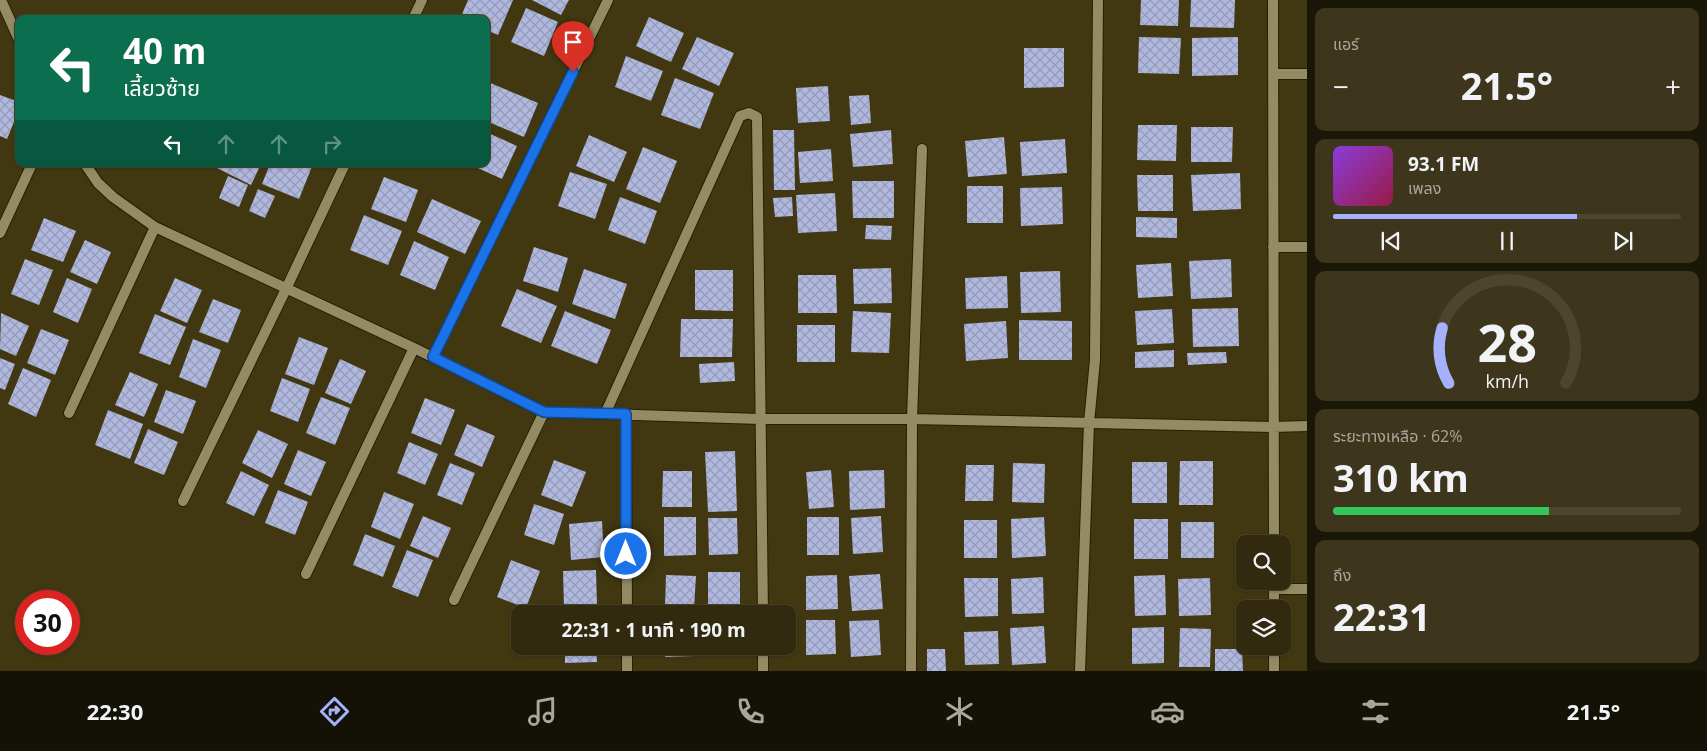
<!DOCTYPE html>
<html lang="th">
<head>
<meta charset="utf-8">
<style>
	:root { --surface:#312a0e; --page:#3d361c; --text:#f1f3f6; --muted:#a8a79e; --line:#4c462e; --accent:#a5b1fc }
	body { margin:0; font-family:"Open Sans","Noto Sans Thai",sans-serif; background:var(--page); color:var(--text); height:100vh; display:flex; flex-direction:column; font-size:19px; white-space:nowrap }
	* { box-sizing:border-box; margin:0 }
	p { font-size:16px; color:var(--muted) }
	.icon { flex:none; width:28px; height:28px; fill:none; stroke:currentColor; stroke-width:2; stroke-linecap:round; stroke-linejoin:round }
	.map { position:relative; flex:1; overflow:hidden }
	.side { display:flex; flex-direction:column; gap:8px; padding:8px; background:#1b1708; width:400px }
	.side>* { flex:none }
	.banner { position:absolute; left:15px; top:15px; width:475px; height:152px; border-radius:10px; box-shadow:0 1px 4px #0004,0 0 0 1px var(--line); background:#0b6e4f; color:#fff; overflow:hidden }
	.fabs { position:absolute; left:1236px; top:535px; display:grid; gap:10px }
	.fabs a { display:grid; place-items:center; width:55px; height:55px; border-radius:10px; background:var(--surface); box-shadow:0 1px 4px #0004,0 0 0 1px var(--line); font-size:25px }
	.speed { position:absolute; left:15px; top:590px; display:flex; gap:10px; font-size:25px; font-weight:700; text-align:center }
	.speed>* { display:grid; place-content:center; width:65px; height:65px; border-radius:50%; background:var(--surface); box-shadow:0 1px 4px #0004,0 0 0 1px var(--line); line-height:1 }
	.speed .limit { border:8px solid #d22; background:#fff; color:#111 }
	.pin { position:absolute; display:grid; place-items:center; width:42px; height:42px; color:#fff; margin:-51px -21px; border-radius:50% 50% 50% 0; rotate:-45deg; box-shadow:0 0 5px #0007 }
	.pin .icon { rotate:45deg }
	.me { position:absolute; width:55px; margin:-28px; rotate:0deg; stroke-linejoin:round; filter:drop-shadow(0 0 4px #0008) }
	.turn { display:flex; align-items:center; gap:18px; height:105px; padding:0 25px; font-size:22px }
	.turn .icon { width:65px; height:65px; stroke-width:2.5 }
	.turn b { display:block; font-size:35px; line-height:42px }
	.lanes { display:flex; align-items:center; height:48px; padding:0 25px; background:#0003; justify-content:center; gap:25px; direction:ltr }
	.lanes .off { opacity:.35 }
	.big { font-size:38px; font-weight:700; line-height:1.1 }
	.side .card { flex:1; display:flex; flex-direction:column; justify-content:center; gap:8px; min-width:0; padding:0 18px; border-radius:10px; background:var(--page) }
	.side .dial { align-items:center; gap:0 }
	.dial svg { height:130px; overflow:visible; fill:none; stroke:var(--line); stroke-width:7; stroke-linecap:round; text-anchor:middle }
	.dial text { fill:var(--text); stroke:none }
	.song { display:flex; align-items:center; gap:15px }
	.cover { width:60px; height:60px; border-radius:8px; background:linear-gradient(135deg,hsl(270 70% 55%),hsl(340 70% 35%)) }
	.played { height:5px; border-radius:2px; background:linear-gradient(90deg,var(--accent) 70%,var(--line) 70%) }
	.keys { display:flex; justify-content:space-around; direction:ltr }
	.heat { display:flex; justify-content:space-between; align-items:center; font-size:28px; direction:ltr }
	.charge { height:8px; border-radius:4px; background:linear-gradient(90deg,#34c759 62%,var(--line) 0) }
	.trip { position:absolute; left:511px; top:605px; width:285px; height:50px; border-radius:10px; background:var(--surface); box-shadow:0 1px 4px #0004,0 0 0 1px var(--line); font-weight:700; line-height:50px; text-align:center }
	.dock { display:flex; height:80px; justify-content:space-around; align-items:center; background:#141106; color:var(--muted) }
	.dock .icon { width:35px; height:35px }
	.dock .current { color:var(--accent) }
	.dock b { font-size:22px; color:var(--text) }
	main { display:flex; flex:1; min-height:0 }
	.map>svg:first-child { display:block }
	.building { fill:url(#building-cross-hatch) }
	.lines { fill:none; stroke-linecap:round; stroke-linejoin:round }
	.minor-casing { stroke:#261f03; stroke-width:12 }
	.minor { stroke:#948b63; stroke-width:10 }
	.route-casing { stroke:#114b97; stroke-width:12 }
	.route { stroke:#1a73e8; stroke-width:9 }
</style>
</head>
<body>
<main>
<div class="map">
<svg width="1307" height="671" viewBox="0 0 1307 671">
	<defs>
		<pattern id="building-cross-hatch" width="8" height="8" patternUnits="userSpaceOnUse" patternTransform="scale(1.25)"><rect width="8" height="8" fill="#b0b8df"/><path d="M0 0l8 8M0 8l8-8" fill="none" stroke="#959bb6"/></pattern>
	</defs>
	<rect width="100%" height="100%" fill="#413812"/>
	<path class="building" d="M468,0h45l-15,35 -12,-5v-11h-26z
		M532,0h37l-8,15z
		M1141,0h38l-1,26 -38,-1z
		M1191,0h44l-1,28 -44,-1z
		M526,8l32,14 -14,34 -33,-14z
		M649,17l35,16 -13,29 -35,-16z
		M697,37l37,16 -15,33 -37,-17z
		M1139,37l42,1 -2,36 -41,-1z
		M1238,37v38l-46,1v-38z
		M1024,48h40v39l-40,1z
		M626,56l37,15 -12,30 -36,-14z
		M675,78l39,15 -14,36 -39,-14z
		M488,82l50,21 -14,34 -38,-16v-35z
		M828,86l2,35 -32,2 -2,-35z
		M0,95l19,7v8l-12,29 -7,-3z
		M869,95l2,28 -20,2 -2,-29z
		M1138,125h39l-1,36 -39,-1z
		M1191,127h42l-1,35h-41z
		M773,130h21l1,60h-21z
		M891,130l2,34 -40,3 -3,-33z
		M486,132l31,14 -15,33 -33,-15h17z
		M589,135l38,17 -13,30 -38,-16z
		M1004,137l3,37 -39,3 -3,-36z
		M1065,139l2,34 -45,3 -2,-34z
		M643,147l34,14 -17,42 -34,-14z
		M831,149l2,32 -33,2 -2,-31z
		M219,164h42l-10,21 -34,-17z
		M270,164h43l-14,35 -37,-15z
		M570,172l37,12 -12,35 -37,-13z
		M1240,173l1,36 -48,2 -2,-36z
		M1137,175h36v36h-35z
		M228,176l20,9 -9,22 -20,-9z
		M384,177l34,13 -12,32 -35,-13z
		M852,181h42v37h-41z
		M967,186h36v37h-36z
		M1062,187l1,37 -42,2 -1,-38z
		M258,189l17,7 -10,22 -16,-7z
		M835,193l2,38 -39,2 -2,-38z
		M620,197l37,14 -12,33 -37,-14z
		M792,197l1,19 -18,1 -2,-19z
		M432,199l49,22 -16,33 -48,-22z
		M364,215l38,16 -14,34 -38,-15z
		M1136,217l41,1v20l-41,-1z
		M44,218l32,13 -13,31 -32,-12z
		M866,225l26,1 -1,14 -26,-1z
		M85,240l26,12 -14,32 -27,-12z
		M414,241l35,16 -14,33 -35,-15z
		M534,247l34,11 -10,34 -35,-11z
		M25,259l28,11 -14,35 -28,-11z
		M1231,259l1,38 -41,2 -2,-38z
		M1171,263l2,33 -35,2 -2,-33z
		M891,268l1,35 -38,1 -1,-35z
		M584,269l43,15 -12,35 -43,-15z
		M695,270h38v41l-38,-1z
		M1060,271l1,41 -40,1 -1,-41z
		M798,275h38l1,38h-39z
		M1007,276l1,32 -42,1 -1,-31z
		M67,278l25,11 -14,34 -25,-11z
		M175,278l27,12 -15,33 -27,-12z
		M517,289l40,17 -16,37 -40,-17z
		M213,299l28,11 -13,33 -29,-11z
		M1238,308l1,38 -46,1 -1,-38z
		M1172,309l2,34 -37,2 -2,-34z
		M565,311l46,19 -14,34 -46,-18z
		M853,311l38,2 -2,40 -38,-1z
		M1,313l28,13 -13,30 -16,-7z
		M155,314l31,13 -16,38 -31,-12z
		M681,319h52l-1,38h-52z
		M1019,320l53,1v39h-53z
		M1006,321l2,37 -42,3 -2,-37z
		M797,325h38v37h-38z
		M41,329l28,11 -14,35 -28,-12z
		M299,337l29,11 -14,37 -29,-11z
		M193,339l28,11 -15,38 -27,-11z
		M1174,350v17l-39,1v-16z
		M1226,352l1,11 -39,2 -1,-12z
		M0,358l15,6 -10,26 -5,-2z
		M340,359l26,12 -15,33 -26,-11z
		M734,362l1,19 -35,2 -1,-19z
		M23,368l28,12 -15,37 -28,-13z
		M130,372l28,12 -14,33 -29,-12z
		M282,378l28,11 -12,33 -28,-11z
		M166,390l30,11 -13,33 -29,-12z
		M321,397l29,11 -15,37 -29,-12z
		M425,398l30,12 -14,35 -30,-12z
		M108,410l35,14 -13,35 -35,-14z
		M467,424l28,12 -13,31 -28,-12z
		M148,429l30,13 -14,33 -30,-12z
		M258,430l30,14 -16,34 -30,-15z
		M409,442l29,12 -13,31 -28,-12z
		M298,450l28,12 -15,34 -27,-12z
		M735,451l2,60 -29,1 -3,-60z
		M554,460l32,12 -14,35 -31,-12z
		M1180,461h33v44h-34z
		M1132,462h35v41h-35z
		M450,463l25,10 -13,32 -25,-10z
		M1013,463l32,1 -1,39 -32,-1z
		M966,465h28l-1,36h-28z
		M831,470l3,37 -25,2 -3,-37z
		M884,470l1,38 -35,2 -1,-39z
		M241,471l28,14 -15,31 -28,-13z
		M663,471h29v36h-30z
		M278,490l30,12 -13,33 -30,-12z
		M384,492l30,12 -14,35 -29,-12z
		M534,504l30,10 -10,31 -30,-10z
		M423,516l28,12 -13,30 -28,-12z
		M881,516l2,36 -30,2 -2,-36z
		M664,517h32v38l-32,1z
		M807,517h32v38h-32z
		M1044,517l2,39 -34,2 -1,-39z
		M708,518h29l1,36 -29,1z
		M1134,519h34v40h-34z
		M964,520h33v38h-33z
		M602,521l2,36 -33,3 -2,-36z
		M1181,522h33v36h-33z
		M365,534l30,12 -12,31 -30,-12z
		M407,550l26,10 -15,37 -26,-10z
		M511,560l29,11 -14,37 -29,-11z
		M596,570l1,36 -33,2 -1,-37z
		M708,572h32v36h-32z
		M880,574l3,35 -31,2 -3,-35z
		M666,575l30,1 -2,32 -29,-1z
		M837,575l1,34 -32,1v-34z
		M1165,575l1,40 -31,1 -1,-40z
		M1043,577l1,36 -32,1 -1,-35z
		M964,578h34v38l-33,1z
		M1210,578l1,37 -32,1 -1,-37z
		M806,620h29l1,34 -30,1z
		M879,620l2,35 -30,2 -2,-36z
		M1044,626l2,37 -34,2 -2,-37z
		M1164,627v36l-32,1v-36z
		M1180,628l31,1 -1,38h-31z
		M998,631l1,33 -34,1 -1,-33z
		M565,646h31l1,16 -32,1z
		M665,646h30v10l-30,1z
		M708,646h28v7l-28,1z
		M927,649h18l1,22h-19z
		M1215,649h27l1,22h-28z"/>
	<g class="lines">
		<g class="minor-casing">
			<path id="minor" d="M1,0l18,40
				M1273,0l1,544
				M413,19l9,-19
				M1274,74h33
				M85,164l13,19 15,14 42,30 259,121 130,64 216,7h152l360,8 35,-1
				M0,233l32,-69
				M1273,247h34
				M433,357l175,-357
				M69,413l86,-186
				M605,414l135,-298 9,-3 8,4 6,497
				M626,414l1,200
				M183,501l103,-212 59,-125
				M306,574l108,-226
				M1274,581v28
				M1274,589h33
				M454,600l90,-188
				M627,646v25
				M763,646v25
				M911,671l1,-252 10,-270
				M1080,671l9,-248 6,-63 3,-360
				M1274,671v-25"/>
		</g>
		<use href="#minor" class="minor"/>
	</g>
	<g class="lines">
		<g class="route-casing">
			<path id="route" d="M573,72l-140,285 111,55 82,2v140"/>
		</g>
		<use href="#route" class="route"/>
	</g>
</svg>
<div class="fabs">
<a><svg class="icon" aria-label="search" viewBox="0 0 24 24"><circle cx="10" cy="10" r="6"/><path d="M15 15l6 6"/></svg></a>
<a><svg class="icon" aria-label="layers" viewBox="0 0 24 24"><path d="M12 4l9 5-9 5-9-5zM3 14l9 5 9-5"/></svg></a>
</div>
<div class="speed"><div class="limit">30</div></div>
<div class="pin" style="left:573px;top:72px;background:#d93025"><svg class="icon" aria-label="arrive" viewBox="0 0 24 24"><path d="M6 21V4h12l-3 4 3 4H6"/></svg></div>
<svg class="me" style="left:626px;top:554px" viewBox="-20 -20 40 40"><circle r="17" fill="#1a73e8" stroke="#fff" stroke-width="3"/><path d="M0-11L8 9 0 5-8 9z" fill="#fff"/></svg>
<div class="trip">22:31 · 1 นาที · 190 m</div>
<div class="banner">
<div class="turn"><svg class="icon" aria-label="left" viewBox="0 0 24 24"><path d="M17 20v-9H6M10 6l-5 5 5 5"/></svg><div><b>40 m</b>เลี้ยวซ้าย</div></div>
<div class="lanes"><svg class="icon" aria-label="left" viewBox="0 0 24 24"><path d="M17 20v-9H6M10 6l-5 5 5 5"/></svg><svg class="icon off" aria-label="ahead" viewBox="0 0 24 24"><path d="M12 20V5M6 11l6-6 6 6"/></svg><svg class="icon off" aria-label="ahead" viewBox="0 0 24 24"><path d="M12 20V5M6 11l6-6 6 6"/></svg><svg class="icon off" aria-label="right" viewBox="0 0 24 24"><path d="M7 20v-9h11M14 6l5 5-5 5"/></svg></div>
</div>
</div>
<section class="side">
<div class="card"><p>แอร์</p>
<div class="heat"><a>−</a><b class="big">21.5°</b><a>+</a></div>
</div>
<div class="card">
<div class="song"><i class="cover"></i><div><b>93.1 FM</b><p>เพลง</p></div></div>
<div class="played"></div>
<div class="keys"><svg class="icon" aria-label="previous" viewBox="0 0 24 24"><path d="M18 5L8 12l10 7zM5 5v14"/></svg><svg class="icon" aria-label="pause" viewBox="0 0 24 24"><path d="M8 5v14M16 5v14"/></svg><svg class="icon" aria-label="next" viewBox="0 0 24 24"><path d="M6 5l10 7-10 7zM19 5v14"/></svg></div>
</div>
<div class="card dial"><svg viewBox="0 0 100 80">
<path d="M14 69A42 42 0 1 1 86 69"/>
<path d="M14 69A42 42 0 0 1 10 35" stroke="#a5b1fc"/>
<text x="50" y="56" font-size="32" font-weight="700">28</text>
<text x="50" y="72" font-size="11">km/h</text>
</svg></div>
<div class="card"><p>ระยะทางเหลือ · 62%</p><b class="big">310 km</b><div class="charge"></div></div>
<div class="card"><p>ถึง</p><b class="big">22:31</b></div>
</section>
</main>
<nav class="dock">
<b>22:30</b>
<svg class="icon current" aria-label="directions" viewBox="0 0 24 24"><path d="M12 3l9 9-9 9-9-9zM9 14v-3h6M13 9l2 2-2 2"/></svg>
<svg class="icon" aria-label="music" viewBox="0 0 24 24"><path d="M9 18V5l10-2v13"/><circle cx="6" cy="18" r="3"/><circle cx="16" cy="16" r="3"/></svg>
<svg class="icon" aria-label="phone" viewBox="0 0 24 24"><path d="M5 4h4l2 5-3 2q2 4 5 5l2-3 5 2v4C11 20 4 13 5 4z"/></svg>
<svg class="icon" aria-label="climate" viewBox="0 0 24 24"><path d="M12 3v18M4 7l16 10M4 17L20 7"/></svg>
<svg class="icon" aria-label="car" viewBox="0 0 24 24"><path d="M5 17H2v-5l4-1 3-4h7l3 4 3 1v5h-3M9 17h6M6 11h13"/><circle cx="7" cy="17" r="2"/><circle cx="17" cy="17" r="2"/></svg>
<svg class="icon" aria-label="filters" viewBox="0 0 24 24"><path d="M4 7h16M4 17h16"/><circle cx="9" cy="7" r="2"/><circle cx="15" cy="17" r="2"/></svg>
<b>21.5°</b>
</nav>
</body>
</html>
